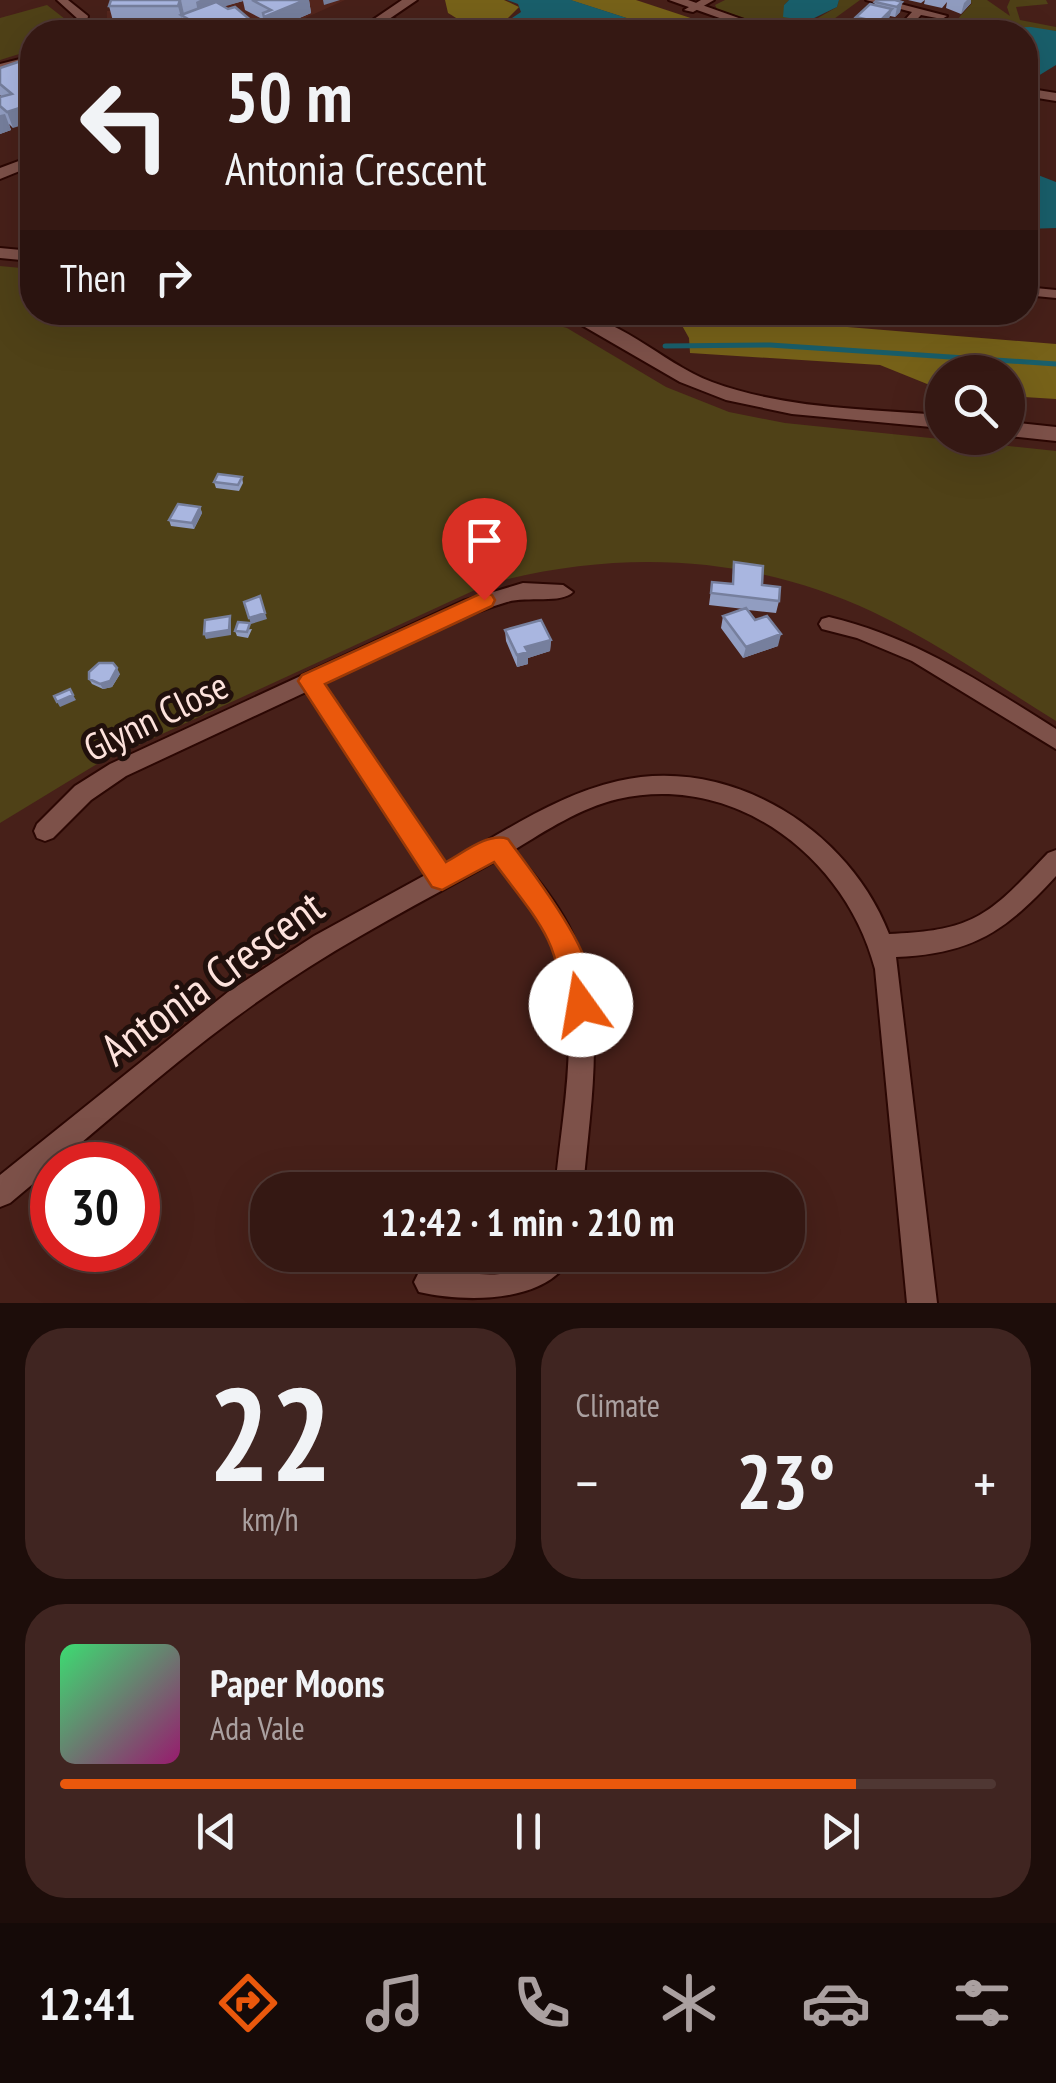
<!DOCTYPE html>
<html lang="en">
<head>
<meta charset="utf-8">
<style>
	:root { --surface:#351813; --page:#402521; --text:#f1f3f6; --muted:#aaa0a0; --line:#4f3733; --accent:#ea580c }
	body { margin:0; font-family:"PT Sans Narrow",sans-serif; background:var(--page); color:var(--text); height:100vh; display:flex; flex-direction:column; font-size:38px; white-space:nowrap }
	* { box-sizing:border-box; margin:0 }
	p { font-size:32px; color:var(--muted) }
	.icon { flex:none; width:55px; height:55px; fill:none; stroke:currentColor; stroke-width:2; stroke-linecap:round; stroke-linejoin:round }
	.map { position:relative; height:1303px; overflow:hidden }
	.sheet { display:flex; flex-direction:column; gap:25px; padding:25px; background:#1d0d0a; flex:1 }
	.sheet>* { flex:none }
	.banner { position:absolute; left:20px; top:20px; width:1018px; height:305px; border-radius:40px; box-shadow:0 10px 40px #0002,0 0 0 2px var(--line); background:#351813; color:var(--text); overflow:hidden }
	.buttons { position:absolute; left:925px; top:355px; display:grid; gap:20px }
	.buttons a { display:grid; place-items:center; width:100px; height:100px; border-radius:50%; background:var(--surface); box-shadow:0 10px 40px #0002,0 0 0 2px var(--line); font-size:50px }
	.speed { position:absolute; left:30px; top:1142px; display:flex; gap:20px; font-size:50px; font-weight:700; text-align:center }
	.speed>* { display:grid; place-content:center; width:130px; height:130px; border-radius:50%; background:var(--surface); box-shadow:0 10px 40px #0002,0 0 0 2px var(--line); line-height:1 }
	.speed .limit { border:15px solid #d22; background:#fff; color:#111 }
	.pin { position:absolute; display:grid; place-items:center; width:85px; height:85px; color:#fff; margin:-102px -42px; border-radius:50% 50% 50% 0; rotate:-45deg; box-shadow:0 0 10px #0007 }
	.pin .icon { rotate:45deg }
	.me { position:absolute; width:110px; margin:-55px; rotate:347deg; stroke-linejoin:round; filter:drop-shadow(0 0 8px #0008) }
	.turn { display:flex; align-items:center; gap:35px; height:210px; padding:0 40px; font-size:45px }
	.turn .icon { width:130px; height:130px; stroke-width:2.5 }
	.turn b { display:block; font-size:70px; line-height:85px }
	.then { display:flex; align-items:center; height:95px; padding:0 40px; background:#0003; gap:20px; font-size:38px }
	.big { font-size:75px; font-weight:600; line-height:1.1 }
	.sheet .tile { flex:1; display:flex; flex-direction:column; justify-content:center; gap:15px; min-width:0; padding:0 35px; border-radius:40px; background:var(--page) }
	.sheet .dial { align-items:center; gap:0 }
	.dial b { font-size:130px; line-height:1 }
	.song { display:flex; align-items:center; gap:30px }
	.cover { width:120px; height:120px; border-radius:15px; background:linear-gradient(135deg,hsl(140 70% 55%),hsl(320 70% 35%)) }
	.played { height:10px; border-radius:5px; background:linear-gradient(90deg,var(--accent) 85%,var(--line) 85%) }
	.keys { display:flex; justify-content:space-around; direction:ltr }
	.heat { display:flex; justify-content:space-between; align-items:center; font-size:55px; direction:ltr }
	.sheet .tiles { flex:1; display:grid; gap:25px; grid-template-columns:1fr 1fr }
	.tile:last-child { grid-column:span 2 }
	.trip { position:absolute; left:250px; top:1172px; width:555px; height:100px; border-radius:40px; background:var(--surface); box-shadow:0 10px 40px #0002,0 0 0 2px var(--line); font-weight:600; line-height:100px; text-align:center }
	.tabs { display:flex; height:160px; justify-content:space-around; align-items:center; background:#150a08; color:var(--muted) }
	.tabs .icon { width:70px; height:70px }
	.tabs .current { color:var(--accent) }
	.tabs b { font-size:45px; color:var(--text) }
	.map>svg:first-child { display:block }
	.built { fill:#54261d }
	.green { fill:#4f4117 }
	.forest { fill:#776219 }
	.water { fill:#195f6b }
	.lines { fill:none; stroke-linecap:round; stroke-linejoin:round }
	.stream { stroke:#195f6b; stroke-width:5 }
	.street-casing { stroke:#2b0703; stroke-width:4 }
	.secondary-casing { stroke:#2b0703; stroke-width:4 }
	.street { fill:#7d5149; fill-rule:evenodd }
	.secondary { fill:#7d5149; fill-rule:evenodd }
	.wall { fill:#919dc1 }
	.shaded-wall { fill:#767f9d }
	.building { fill:#a9b6e0; stroke:#767f9d; stroke-width:2.5 }
	.route { fill:#ea580c; stroke:#983908; stroke-width:2.5 }
	.labels { text-anchor:middle; stroke-width:10; stroke-linejoin:round; paint-order:stroke }
	.street-label { font-size:38px; fill:#fde2dc; stroke:#21100c }
	.near-street-label { font-size:45px; fill:#fde2dc; stroke:#21100c }
</style>
</head>
<body>
<div class="map">
<svg width="1056" height="1303" viewBox="0 0 1056 1303">
	<rect width="100%" height="100%" fill="#472019"/>
	<path class="built" d="M208,0h137l-71,32 -167,-2v-19l76,-3z"/>
	<path class="green" d="M725,0h64l-5,5 7,15 25,-1 21,-12 2,-7h21l-44,32h-29l-70,-23 -2,-4z
		M965,0h22l23,16 -3,-9 3,-7h36l2,4 -32,3 4,13 36,7v4l-58,-3 1,4 -43,-11 16,-18z
		M47,5l18,14 -2,13h-31v18l-32,10v-42z
		M0,266l32,3v43l479,1 56,15 99,59 63,25 56,11 271,28v270c-60,-37 -120,-79 -183,-109 -124,-58 -254,-63 -385,-28l-391,180 -97,59z"/>
	<path class="forest" d="M445,0h59l15,7 -11,11 3,4c-36,15 -32,9 -63,-9z
		M570,0h66l97,32h-63z
		M675,313l381,31v55l-48,-3v-24h-66v18l-62,-25 -190,-12 -1,-15z"/>
	<path class="water" d="M507,0h64l99,32h-141l-20,-12 12,-8 -3,-8z
		M789,0h50l-2,7 -29,14 -25,-4 1,-12z
		M1031,27l25,4v34l-31,19v-52h-26l-2,-4z
		M1025,170l31,12v46l-31,1z"/>
	<g class="lines">
		<path class="stream" d="M665,346l105,-1 286,19"/>
		<g class="street-casing">
			<path id="street" d="M57,0h11l20,16 -3,16h-10l3,-13z
				M701,0h13l-21,12 -9,-2z
				M866,0h19l62,16 -5,3 -21,-4 -16,17h-11l18,-20z
				M384,16l44,14 1,2h-14l-35,-11 -1,-2z
				M32,56v6l-32,9v-7z
				M1025,287l31,3v8l-31,-3z
				M615,312h17l-24,19h-10v-6z
				M523,583l40,2 10,7c-11,12 -48,4 -66,10 -64,19 -124,53 -184,82l123,180c55,-30 110,-69 172,-83 113,-26 231,49 271,153 87,-3 101,-20 159,-81l8,-3v26c-50,55 -84,78 -160,81l41,346h-30l-32,-334c-29,-111 -139,-197 -257,-170 -38,9 -71,31 -104,51 19,24 39,47 54,75 42,82 22,177 15,265h-28c7,-79 29,-170 -3,-246 -13,-31 -37,-57 -57,-83 -71,40 -144,77 -212,123 -97,65 -185,146 -273,219l-10,4v-32l228,-183 86,-56 113,-62 -121,-182 -180,84 -35,24 -38,38 -8,3 -8,-3 -3,-7 3,-7 38,-38 35,-22 353,-163z
				M829,617c85,20 154,66 227,112v20l-144,-88 -55,-23 -35,-9 -3,-5 3,-5z
				M540,1255h32c-23,48 -104,48 -153,37l-5,-10 5,-10 10,-5c36,5 84,19 111,-12z"/>
		</g>
		<g class="secondary-casing">
			<path id="secondary" d="M402,0h15l-47,32h-15z
				M669,0h19l90,32h-19z
				M1025,88l31,5v8l-31,-5z
				M32,156v10l-32,13v-11z
				M0,248l32,3v10l-32,-3z
				M559,312c58,0 100,50 153,70 73,27 154,27 230,33v13l-150,-14 -66,-14 -46,-18z
				M1008,422l48,5v14l-48,-5z"/>
		</g>
		<use href="#street" class="street"/>
		<use href="#secondary" class="secondary"/>
	</g>
	<path class="wall" d="M111,0h198l2,13 -44,19 -3,-12 -19,-10 -2,-9 -19,5 32,26h-67l-5,-2 -2,-10 -69,1 -4,-15z
		M908,0h63v3l-10,11 -15,-6 1,-6 -5,6 -18,-4 1,-4 -4,3z
		M875,2h27l-2,10 -5,5 -5,-1 -14,16h-40l12,-4 8,-11 18,-12z
		M21,61l-8,67 -4,-4 2,6 -11,4v-37h2l-2,-2v-27z
		M242,477l1,6 -4,8 -23,-3 -2,-6z
		M200,507l2,6 -8,16 -23,-3 -2,-6z
		M734,562l28,23 17,16 -3,12 -28,-3 30,36 -35,12 -22,-30 2,-12 21,-7 -35,-4 3,-23 20,2z
		M252,629l-4,9 -11,-2 -2,-5z
		M505,630l46,10 -1,11 -22,7v6l-11,3 -11,-26z
		M120,674l-8,13 -9,2 -11,-5 -3,-5z"/>
	<path class="shaded-wall" d="M181,0l3,14 -3,1 1,6 -4,-15z
		M200,0h43v1l-37,11 -7,5 -3,-15z
		M305,0h4l2,13 -44,19 -3,-15z
		M323,0h17l-16,5z
		M967,0h4v3l-10,11 3,-11z
		M902,2l-2,10 -5,5 2,-10z
		M892,9l-3,10 -13,13h-7z
		M254,23l2,9h-32z
		M32,101v21l-19,6 -6,-16z
		M5,114l6,16 -11,4v-19z
		M200,507l2,6 -8,16 -2,-6z
		M265,613l2,6 -16,5 -2,-6z
		M230,616l1,6v13l-25,4 -2,-5z
		M781,634l-3,12 -35,12 3,-11z
		M551,640l-1,11 -22,7v6l-11,3v-12l8,-8z
		M117,668l3,6 -8,13 -9,2 -3,-5z
		M73,695l3,5 -16,7 -3,-5z"/>
	<path class="building" d="M111,0h69l-2,6h-69z
		M252,0h53l-41,17 -1,-4 8,-3z
		M877,0h18l7,2 -5,5 -22,-5z
		M216,2l12,7 7,-2 19,16 -30,9h-12l-31,-17z
		M870,4l22,5 -23,23h-33l5,-4h21l-14,-3 7,-5h14l-13,-3z
		M155,22l16,10h-51z
		M21,61l11,9v31l-6,2 3,2 -22,7 -7,-6v-9l12,-3 -12,-10v-16z
		M218,474l24,3 -4,8 -24,-3z
		M178,504l22,3 -8,16 -23,-3z
		M734,562l29,4 -1,19 18,2 -1,14 -68,-8 1,-11 21,2z
		M260,596l5,17 -16,5 -5,-16z
		M746,608l9,12 12,-4 14,18 -35,13 -23,-31z
		M230,616l-1,14 -25,4 1,-14z
		M541,620l10,20 -26,7 3,5 -11,3 -12,-25z
		M238,622l12,1 -3,9 -12,-1z
		M99,663h14l4,5 -7,13 -10,3 -11,-5v-7z
		M70,689l3,6 -16,7 -3,-6z"/>
	<path class="route" d="M484,592l8,3 3,5 -3,6 -167,78 121,178c17,-9 42,-30 62,-23 26,36 103,130 83,176l-10,4 -10,-4c-11,-24 -11,-51 -23,-75 -13,-27 -36,-53 -54,-78l-52,28 -10,-3 -134,-206 4,-6z"/>
	<g class="labels">
		<g class="street-label">
			<text transform="translate(156 717) rotate(-26)" y="13">Glynn Close</text>
		</g>
		<g class="near-street-label">
			<text transform="translate(212 978) rotate(-36)" y="16">Antonia Crescent</text>
		</g>
	</g>
</svg>
<div class="buttons">
<a><svg class="icon" aria-label="search" viewBox="0 0 24 24"><circle cx="10" cy="10" r="6"/><path d="M15 15l6 6"/></svg></a>
</div>
<div class="speed"><div class="limit">30</div></div>
<div class="pin" style="left:484px;top:600px;background:#d93025"><svg class="icon" aria-label="arrive" viewBox="0 0 24 24"><path d="M6 21V4h12l-3 4 3 4H6"/></svg></div>
<svg class="me" style="left:581px;top:1005px" viewBox="-20 -20 40 40"><circle r="19" fill="#fff"/><path d="M0-13L10 11 0 6-10 11z" fill="#ea580c"/></svg>
<div class="trip">12:42 · 1 min · 210 m</div>
<div class="banner">
<div class="turn"><svg class="icon" aria-label="left" viewBox="0 0 24 24"><path d="M17 20v-9H6M10 6l-5 5 5 5"/></svg><div><b>50 m</b>Antonia Crescent</div></div>
<div class="then">Then<svg class="icon" aria-label="right" viewBox="0 0 24 24"><path d="M7 20v-9h11M14 6l5 5-5 5"/></svg></div>
</div>
</div>
<section class="sheet">
<div class="tiles">
<div class="tile dial"><b>22</b><p>km/h</p></div>
<div class="tile"><p>Climate</p>
<div class="heat"><a>−</a><b class="big">23°</b><a>+</a></div>
</div>
<div class="tile">
<div class="song"><i class="cover"></i><div><b>Paper Moons</b><p>Ada Vale</p></div></div>
<div class="played"></div>
<div class="keys"><svg class="icon" aria-label="previous" viewBox="0 0 24 24"><path d="M18 5L8 12l10 7zM5 5v14"/></svg><svg class="icon" aria-label="pause" viewBox="0 0 24 24"><path d="M8 5v14M16 5v14"/></svg><svg class="icon" aria-label="next" viewBox="0 0 24 24"><path d="M6 5l10 7-10 7zM19 5v14"/></svg></div>
</div>
</div>
</section>
<nav class="tabs">
<b>12:41</b>
<svg class="icon current" aria-label="directions" viewBox="0 0 24 24"><path d="M12 3l9 9-9 9-9-9zM9 14v-3h6M13 9l2 2-2 2"/></svg>
<svg class="icon" aria-label="music" viewBox="0 0 24 24"><path d="M9 18V5l10-2v13"/><circle cx="6" cy="18" r="3"/><circle cx="16" cy="16" r="3"/></svg>
<svg class="icon" aria-label="phone" viewBox="0 0 24 24"><path d="M5 4h4l2 5-3 2q2 4 5 5l2-3 5 2v4C11 20 4 13 5 4z"/></svg>
<svg class="icon" aria-label="climate" viewBox="0 0 24 24"><path d="M12 3v18M4 7l16 10M4 17L20 7"/></svg>
<svg class="icon" aria-label="car" viewBox="0 0 24 24"><path d="M5 17H2v-5l4-1 3-4h7l3 4 3 1v5h-3M9 17h6M6 11h13"/><circle cx="7" cy="17" r="2"/><circle cx="17" cy="17" r="2"/></svg>
<svg class="icon" aria-label="filters" viewBox="0 0 24 24"><path d="M4 7h16M4 17h16"/><circle cx="9" cy="7" r="2"/><circle cx="15" cy="17" r="2"/></svg>
</nav>
</body>
</html>
